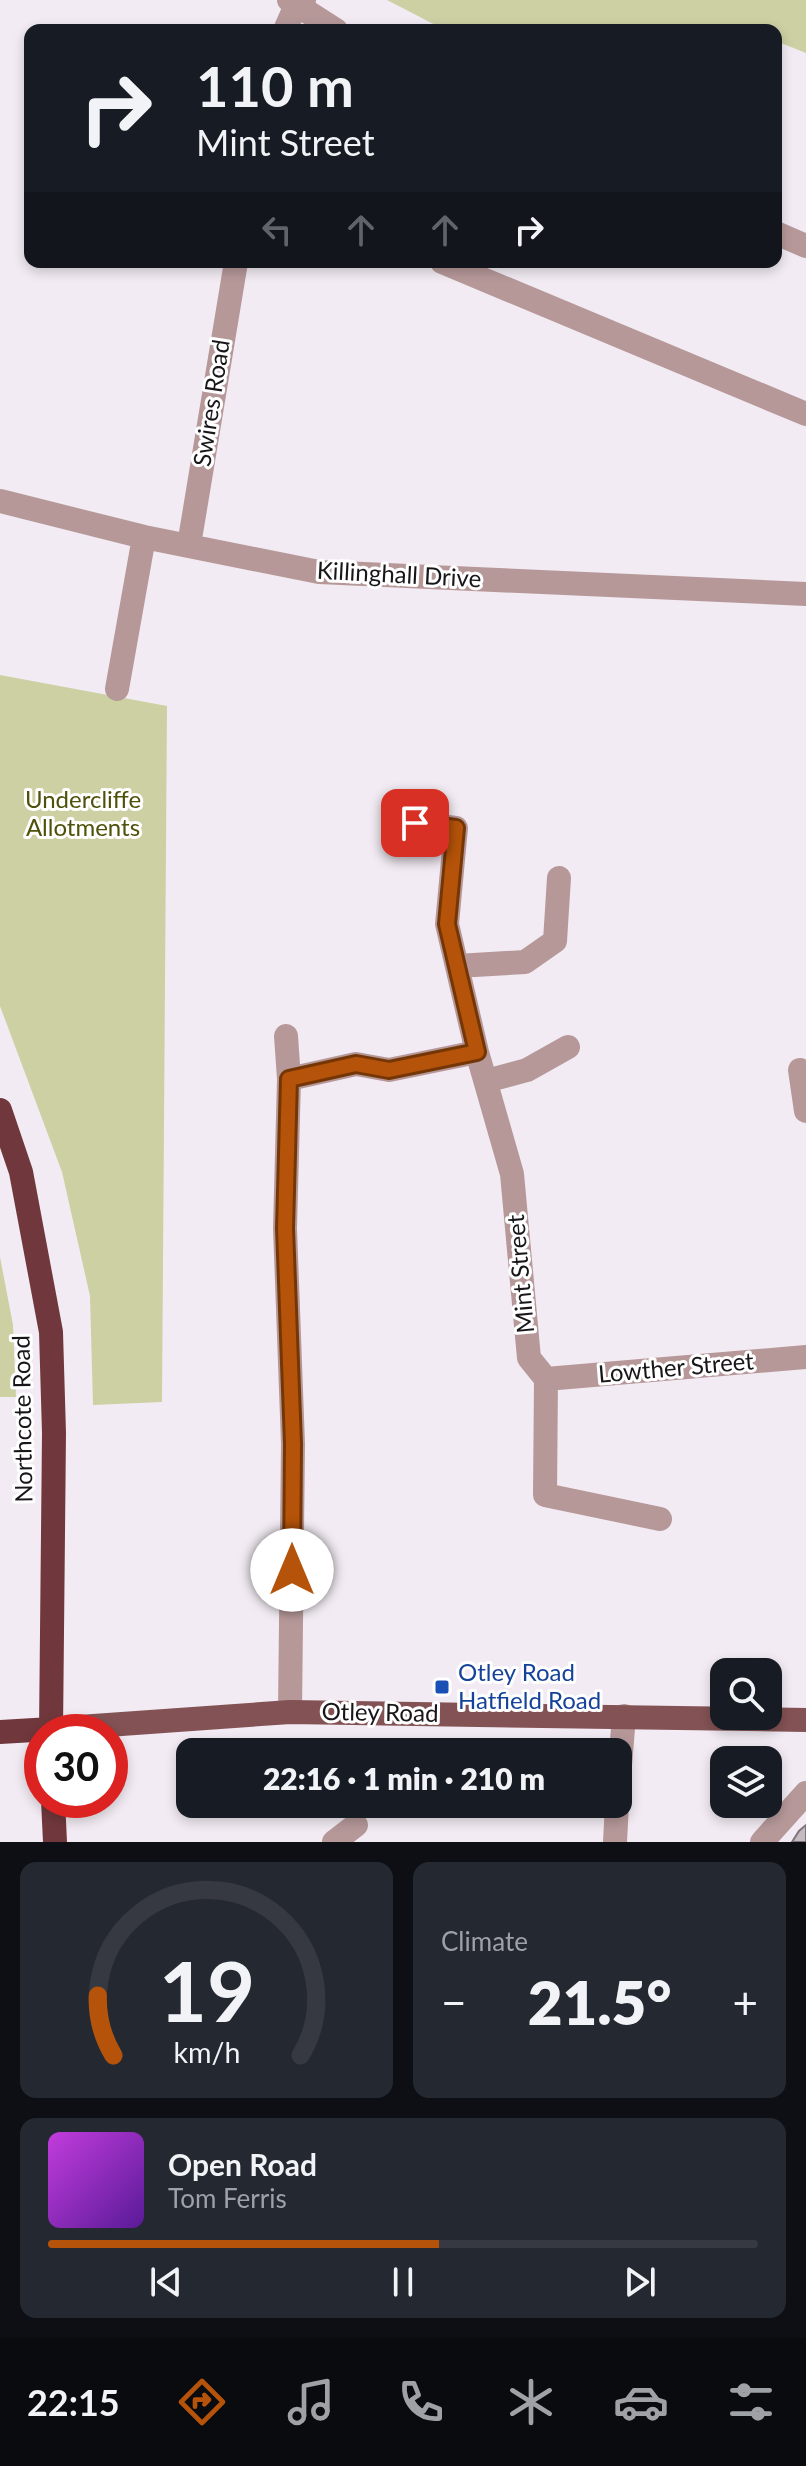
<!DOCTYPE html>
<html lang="en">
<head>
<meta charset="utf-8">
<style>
	:root { --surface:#171b24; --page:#242831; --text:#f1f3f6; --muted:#9ea1a6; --line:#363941; --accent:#b45309 }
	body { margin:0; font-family:Lato,sans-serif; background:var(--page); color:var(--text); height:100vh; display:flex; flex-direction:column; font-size:30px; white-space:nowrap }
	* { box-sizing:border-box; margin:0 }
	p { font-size:26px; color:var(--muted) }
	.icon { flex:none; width:44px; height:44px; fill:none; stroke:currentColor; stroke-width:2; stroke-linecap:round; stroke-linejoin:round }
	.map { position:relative; height:1842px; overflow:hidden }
	.side { display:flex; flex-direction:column; gap:20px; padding:20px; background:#0d0f14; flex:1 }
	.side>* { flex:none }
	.guide { position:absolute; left:24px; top:24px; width:758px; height:244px; border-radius:16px; box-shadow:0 4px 12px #0003; background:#171b24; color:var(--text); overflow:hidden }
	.buttons { position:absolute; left:710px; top:1658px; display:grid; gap:16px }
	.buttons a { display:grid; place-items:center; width:72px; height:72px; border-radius:16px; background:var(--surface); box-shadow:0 4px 12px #0003; font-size:40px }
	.speed { position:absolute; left:24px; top:1714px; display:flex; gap:16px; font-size:40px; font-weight:700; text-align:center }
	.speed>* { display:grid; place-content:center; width:104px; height:104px; border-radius:50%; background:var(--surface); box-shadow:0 4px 12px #0003; line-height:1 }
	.speed .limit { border:12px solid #d22; background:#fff; color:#111 }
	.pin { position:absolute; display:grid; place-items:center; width:68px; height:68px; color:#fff; margin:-34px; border-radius:16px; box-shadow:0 4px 12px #0006 }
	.me { position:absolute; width:88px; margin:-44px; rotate:0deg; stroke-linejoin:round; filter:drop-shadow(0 0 6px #0008) }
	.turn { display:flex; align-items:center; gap:28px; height:168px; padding:0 40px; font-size:36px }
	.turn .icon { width:104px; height:104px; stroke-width:2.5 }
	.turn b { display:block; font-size:56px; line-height:68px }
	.lanes { display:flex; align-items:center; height:76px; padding:0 40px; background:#0003; justify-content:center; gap:40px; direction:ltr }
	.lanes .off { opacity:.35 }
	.big { font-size:60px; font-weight:800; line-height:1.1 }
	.side .tile { flex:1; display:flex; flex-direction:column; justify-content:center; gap:12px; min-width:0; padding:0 28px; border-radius:16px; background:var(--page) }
	.side .dial { align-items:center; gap:0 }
	.dial svg { height:208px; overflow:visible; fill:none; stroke:var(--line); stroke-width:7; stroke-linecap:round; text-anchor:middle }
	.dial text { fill:var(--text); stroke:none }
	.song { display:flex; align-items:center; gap:24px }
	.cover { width:96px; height:96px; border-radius:12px; background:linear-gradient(135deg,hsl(290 70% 55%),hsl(270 70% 35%)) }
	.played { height:8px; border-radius:4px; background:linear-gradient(90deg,var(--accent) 55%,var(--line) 55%) }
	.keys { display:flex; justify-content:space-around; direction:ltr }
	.heat { display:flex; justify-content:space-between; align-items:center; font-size:44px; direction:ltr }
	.side .tiles { flex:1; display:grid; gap:20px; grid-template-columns:1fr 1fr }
	.tile:last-child { grid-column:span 2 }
	.trip { position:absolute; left:176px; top:1738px; width:456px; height:80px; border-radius:16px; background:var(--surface); box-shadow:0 4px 12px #0003; font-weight:800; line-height:80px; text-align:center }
	.dock { display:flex; height:128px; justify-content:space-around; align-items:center; background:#090b0e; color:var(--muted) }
	.dock .icon { width:56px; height:56px }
	.dock .current { color:var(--accent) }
	.dock b { font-size:36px; color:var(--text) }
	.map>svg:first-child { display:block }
	.green { fill:#cdd0a3 }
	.building { fill:#c4bbc1; stroke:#7d757a; stroke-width:2 }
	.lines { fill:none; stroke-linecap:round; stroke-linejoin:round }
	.minor { stroke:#b69899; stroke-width:24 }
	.major { stroke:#835254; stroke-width:24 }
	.highway { stroke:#70383c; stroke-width:24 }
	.route-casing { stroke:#753606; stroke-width:20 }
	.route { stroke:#b45309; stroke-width:14 }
	.transit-dot { fill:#1a4fb4; stroke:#fff; stroke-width:3 }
	.labels { text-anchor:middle; stroke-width:6; stroke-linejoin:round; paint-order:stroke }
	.street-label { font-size:24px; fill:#181619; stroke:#fff }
	.park-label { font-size:24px; fill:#4f510a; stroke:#fff }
	.transit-label { font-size:24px; fill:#164399; stroke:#fff; text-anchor:start }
</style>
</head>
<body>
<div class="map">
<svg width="806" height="1842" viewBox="0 0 806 1842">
	<rect width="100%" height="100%" fill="#f2ebf3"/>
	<path class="green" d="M387,0h419v53l-30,-12v-11h-26l-7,-3 -2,3h-296z
		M0,675l167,31 -5,696 -69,3 -3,-109 -28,-124 -62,-166z
		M0,1257l13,68 3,72h-16z"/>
	<path class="building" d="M806,1825v17h-14l7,-11z"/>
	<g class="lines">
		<path class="minor" d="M289,0l47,30
			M285,30l11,-25 8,-5
			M776,233l30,13
			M442,262l364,152
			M0,501l144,36 175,35 487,22
			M189,545l47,-283
			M117,689l27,-152
			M415,823l41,5 -9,96 30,128 35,122 17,184 17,21 -1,116 115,24
			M457,966l68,-4 30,-21 4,-63
			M286,1036l3,43 -4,149 8,216 -3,268
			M806,1073l-6,-3 6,41
			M289,1079l67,-15 33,6 88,-18
			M486,1081l41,-11 41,-23
			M546,1379l260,-22
			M618,1790l6,-74
			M334,1842l22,-17
			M615,1842l2,-38
			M762,1842l44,-49"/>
		<path class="major" d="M51,1729l239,-17 516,8"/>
		<path class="highway" d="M0,1110l21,62 30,160 3,101 -3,299
			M0,1732l51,-3
			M53,1800l2,42"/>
	</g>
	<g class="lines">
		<g class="route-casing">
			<path id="route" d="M292,1570l1,-126 -8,-216 4,-149 67,-15 33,6 88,-18 -30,-128 9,-96 -41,-5"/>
		</g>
		<use href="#route" class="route"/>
	</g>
	<rect class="transit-dot" x="434" y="1679" width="16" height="16" rx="4"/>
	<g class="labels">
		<g class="street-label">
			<text transform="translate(212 403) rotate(-81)" y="8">Swires Road</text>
			<text transform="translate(399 575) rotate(3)" y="8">Killinghall Drive</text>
			<text transform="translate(521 1274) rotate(-95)" y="8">Mint Street</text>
			<text transform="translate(676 1368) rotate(-5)" y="8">Lowther Street</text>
			<text transform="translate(23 1419) rotate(-91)" y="8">Northcote Road</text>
			<text transform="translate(380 1713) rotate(1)" y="8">Otley Road</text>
		</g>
		<g class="park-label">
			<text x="83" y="808">Undercliffe<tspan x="83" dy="28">Allotments</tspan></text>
		</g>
		<g class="transit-label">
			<text x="458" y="1681">Otley Road<tspan x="458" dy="28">Hatfield Road</tspan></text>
		</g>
	</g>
</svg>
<div class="buttons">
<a><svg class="icon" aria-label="search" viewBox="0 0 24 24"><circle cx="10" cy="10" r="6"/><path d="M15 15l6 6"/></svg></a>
<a><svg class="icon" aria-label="layers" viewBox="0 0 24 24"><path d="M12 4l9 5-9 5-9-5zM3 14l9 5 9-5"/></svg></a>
</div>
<div class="speed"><div class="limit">30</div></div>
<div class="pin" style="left:415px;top:823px;background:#d93025"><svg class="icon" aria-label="arrive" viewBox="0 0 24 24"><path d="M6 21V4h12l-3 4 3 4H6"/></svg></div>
<svg class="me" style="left:292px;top:1570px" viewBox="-20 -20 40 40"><circle r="19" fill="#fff"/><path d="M0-13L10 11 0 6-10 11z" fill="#b45309"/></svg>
<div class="trip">22:16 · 1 min · 210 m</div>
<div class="guide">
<div class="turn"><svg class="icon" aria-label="right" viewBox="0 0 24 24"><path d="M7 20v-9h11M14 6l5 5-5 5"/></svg><div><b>110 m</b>Mint Street</div></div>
<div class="lanes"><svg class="icon off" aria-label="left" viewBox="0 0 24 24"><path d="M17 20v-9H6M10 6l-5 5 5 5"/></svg><svg class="icon off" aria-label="ahead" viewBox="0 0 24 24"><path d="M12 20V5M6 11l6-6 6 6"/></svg><svg class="icon off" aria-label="ahead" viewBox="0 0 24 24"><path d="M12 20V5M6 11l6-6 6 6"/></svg><svg class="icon" aria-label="right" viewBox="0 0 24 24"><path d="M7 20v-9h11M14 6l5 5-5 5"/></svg></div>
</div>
</div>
<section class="side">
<div class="tiles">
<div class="tile dial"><svg viewBox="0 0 100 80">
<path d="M14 69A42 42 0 1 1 86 69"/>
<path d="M14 69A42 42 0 0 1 8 46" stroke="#b45309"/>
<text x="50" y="56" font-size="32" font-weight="700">19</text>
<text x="50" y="72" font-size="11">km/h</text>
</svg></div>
<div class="tile"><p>Climate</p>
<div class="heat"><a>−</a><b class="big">21.5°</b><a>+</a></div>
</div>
<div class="tile">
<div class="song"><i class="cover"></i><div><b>Open Road</b><p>Tom Ferris</p></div></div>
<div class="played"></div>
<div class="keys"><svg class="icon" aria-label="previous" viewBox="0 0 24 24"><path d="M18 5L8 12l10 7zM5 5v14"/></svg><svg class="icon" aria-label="pause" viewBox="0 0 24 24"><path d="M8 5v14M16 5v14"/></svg><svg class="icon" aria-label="next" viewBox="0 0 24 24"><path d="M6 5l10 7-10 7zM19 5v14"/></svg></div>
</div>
</div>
</section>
<nav class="dock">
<b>22:15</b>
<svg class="icon current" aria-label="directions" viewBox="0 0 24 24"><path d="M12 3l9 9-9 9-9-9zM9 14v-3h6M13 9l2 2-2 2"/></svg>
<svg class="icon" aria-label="music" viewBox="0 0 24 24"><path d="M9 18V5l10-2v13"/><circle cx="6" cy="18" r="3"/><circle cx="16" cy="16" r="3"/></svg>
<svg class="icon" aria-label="phone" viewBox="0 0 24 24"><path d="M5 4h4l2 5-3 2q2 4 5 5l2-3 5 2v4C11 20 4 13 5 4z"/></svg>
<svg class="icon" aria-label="climate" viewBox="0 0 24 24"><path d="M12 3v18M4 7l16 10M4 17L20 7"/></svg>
<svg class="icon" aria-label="car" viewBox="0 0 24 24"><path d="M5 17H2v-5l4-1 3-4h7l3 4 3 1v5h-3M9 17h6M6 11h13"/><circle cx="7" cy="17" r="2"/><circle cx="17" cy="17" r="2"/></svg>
<svg class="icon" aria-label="filters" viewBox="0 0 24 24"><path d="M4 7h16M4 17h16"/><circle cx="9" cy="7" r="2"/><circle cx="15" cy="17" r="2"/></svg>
</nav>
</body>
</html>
